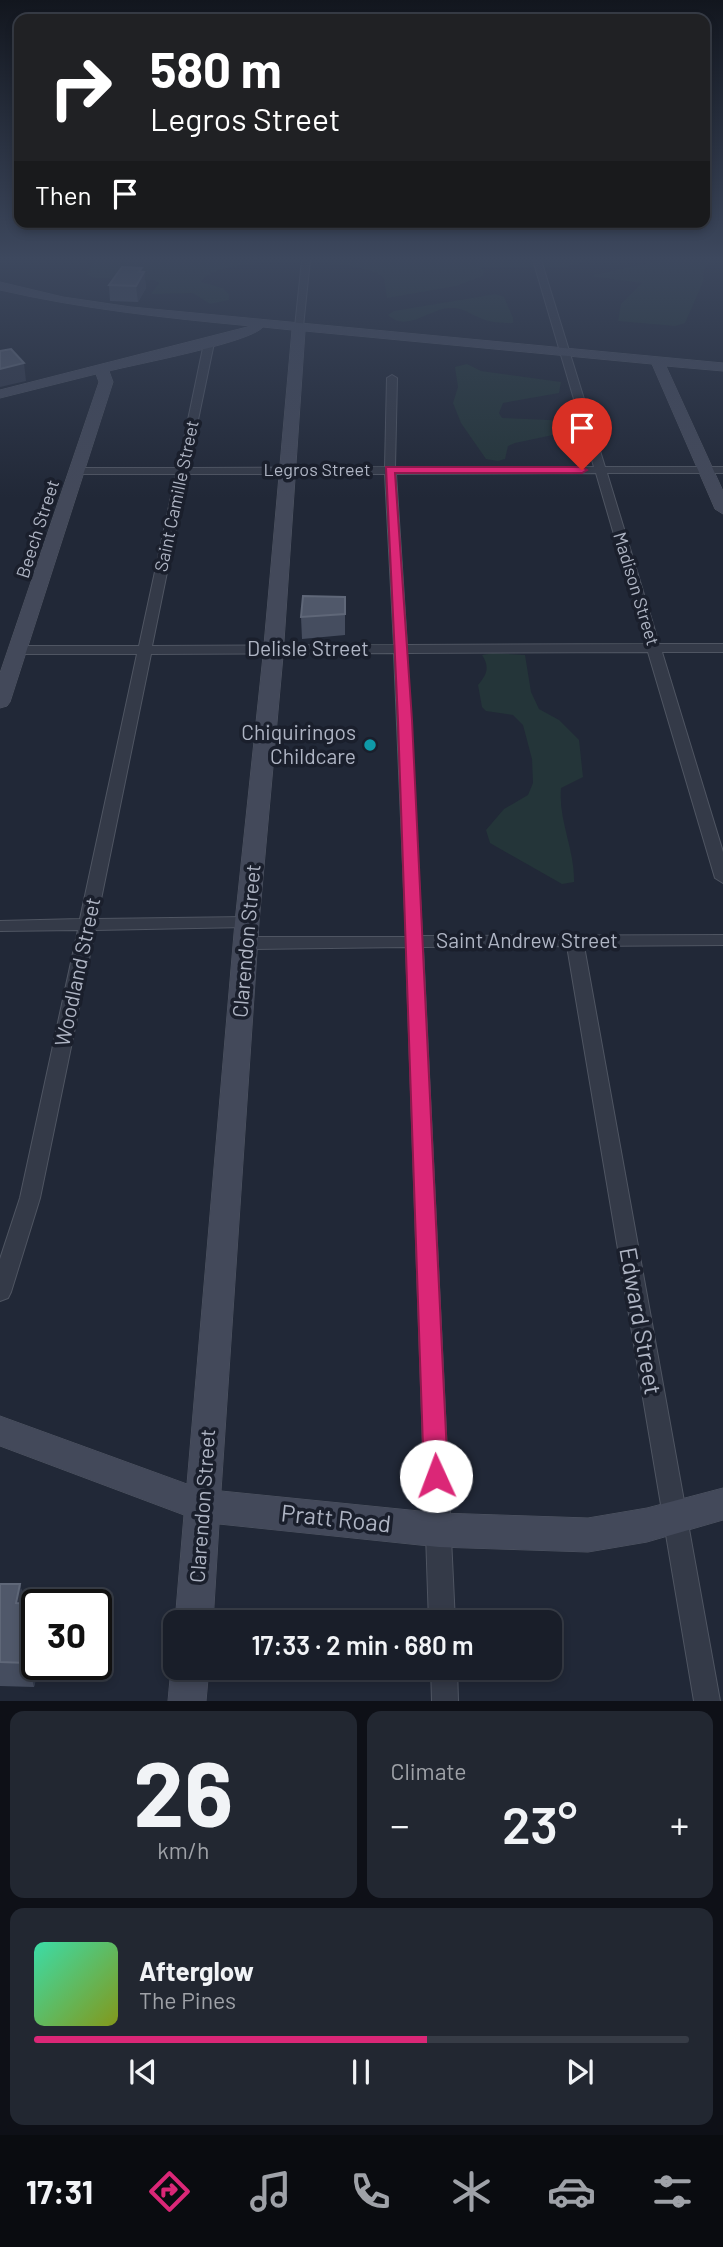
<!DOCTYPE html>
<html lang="en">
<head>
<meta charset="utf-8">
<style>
	:root { --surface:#191e29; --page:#222731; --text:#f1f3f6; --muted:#9fa2a8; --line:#373c46; --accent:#db2777 }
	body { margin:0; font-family:Barlow,sans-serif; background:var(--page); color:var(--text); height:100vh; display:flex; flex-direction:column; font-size:26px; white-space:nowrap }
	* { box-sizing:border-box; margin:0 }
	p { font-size:23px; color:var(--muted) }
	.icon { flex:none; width:38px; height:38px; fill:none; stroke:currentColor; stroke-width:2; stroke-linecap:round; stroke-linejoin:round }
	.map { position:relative; height:1701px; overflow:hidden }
	.drawer { display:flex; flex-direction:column; gap:10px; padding:10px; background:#0e1017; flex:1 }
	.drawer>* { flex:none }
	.top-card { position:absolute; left:14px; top:14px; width:696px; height:214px; border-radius:14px; box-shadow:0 4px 10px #0003,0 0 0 2px var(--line); background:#202124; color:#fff; overflow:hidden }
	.speed { position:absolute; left:21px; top:1589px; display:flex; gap:14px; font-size:35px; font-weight:700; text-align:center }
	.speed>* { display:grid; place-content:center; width:91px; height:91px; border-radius:50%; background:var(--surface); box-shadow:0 4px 10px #0003,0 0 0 2px var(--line); line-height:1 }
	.speed .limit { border:4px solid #111; border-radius:10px; background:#fff; color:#111 }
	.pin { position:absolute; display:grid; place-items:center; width:60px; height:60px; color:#fff; margin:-72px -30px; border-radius:50% 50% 50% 0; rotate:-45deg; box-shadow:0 0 7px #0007 }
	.pin .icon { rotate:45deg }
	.me { position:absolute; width:77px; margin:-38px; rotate:358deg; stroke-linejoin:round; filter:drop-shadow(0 0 5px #0008) }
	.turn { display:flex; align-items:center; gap:24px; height:147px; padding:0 21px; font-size:32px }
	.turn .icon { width:91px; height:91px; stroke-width:2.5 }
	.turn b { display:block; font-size:49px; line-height:60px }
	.then { display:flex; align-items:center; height:66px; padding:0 21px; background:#0003; gap:14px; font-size:26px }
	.big { font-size:52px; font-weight:600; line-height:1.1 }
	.drawer .widget { flex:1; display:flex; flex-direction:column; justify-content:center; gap:10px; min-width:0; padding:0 24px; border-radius:14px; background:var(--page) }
	.drawer .dial { align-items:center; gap:0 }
	.dial b { font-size:91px; line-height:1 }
	.song { display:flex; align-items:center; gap:21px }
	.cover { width:84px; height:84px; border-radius:10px; background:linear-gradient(135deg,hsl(160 70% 55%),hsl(70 70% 35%)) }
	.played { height:7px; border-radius:4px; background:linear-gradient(90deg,var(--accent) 60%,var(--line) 60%) }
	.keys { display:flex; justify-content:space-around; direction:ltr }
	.heat { display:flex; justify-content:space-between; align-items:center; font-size:38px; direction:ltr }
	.drawer .tiles { flex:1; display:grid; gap:10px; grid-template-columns:1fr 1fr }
	.widget:last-child { grid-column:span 2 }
	.trip { position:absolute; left:163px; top:1610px; width:399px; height:70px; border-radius:14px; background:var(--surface); box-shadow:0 4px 10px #0003,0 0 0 2px var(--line); font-weight:600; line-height:70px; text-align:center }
	.tab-bar { display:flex; height:112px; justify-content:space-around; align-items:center; background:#0a0c10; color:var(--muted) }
	.tab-bar .icon { width:49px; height:49px }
	.tab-bar .selected { color:var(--accent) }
	.tab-bar b { font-size:32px; color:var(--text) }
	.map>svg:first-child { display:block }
	.green { fill:#243539 }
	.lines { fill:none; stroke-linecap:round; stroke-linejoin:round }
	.street-casing { stroke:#4f5562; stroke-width:2 }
	.secondary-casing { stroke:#4f5562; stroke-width:1 }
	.street { fill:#343a48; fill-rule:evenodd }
	.secondary { fill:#43495a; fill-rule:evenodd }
	.wall { fill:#454d5f }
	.shaded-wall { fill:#32394a }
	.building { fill:#50586a; stroke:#5f6778; stroke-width:2 }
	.route { fill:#db2777; stroke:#8e194d; stroke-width:2 }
	.culture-dot { fill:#0f9aa8; stroke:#1a1f2c; stroke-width:2.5 }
	.labels { text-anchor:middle; stroke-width:7; stroke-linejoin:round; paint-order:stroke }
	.far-street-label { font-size:18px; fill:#afb5c4; stroke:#1a1f2c }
	.street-label { font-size:21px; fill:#afb5c4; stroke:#1a1f2c }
	.poi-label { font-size:21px; fill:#afb5c4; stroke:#1a1f2c; text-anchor:end }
	.near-street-label { font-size:24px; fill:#afb5c4; stroke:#1a1f2c }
</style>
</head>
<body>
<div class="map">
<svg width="723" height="1701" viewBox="0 0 723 1701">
	<rect width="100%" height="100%" fill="#212837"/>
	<path class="green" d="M94,260h497l-29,8 -82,-1 4,3 -1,6 -27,10 -69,12 -3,-20c-23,-21 -167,-24 -183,4l22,6 6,7v5l-19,4 -17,-11 -42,1 8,-11 -5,-3 -59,-2 -8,-3z
		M661,260h50l-7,10 -1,12 -18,41 -10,3 -57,-5 3,-17 21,-21 -52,-7z
		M496,294l8,3 9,21v5c-12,0 -22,0 -33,-5 -12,-5 -17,-11 -31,-10 -20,1 -42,25 -61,7l6,-4z
		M467,364l14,7 80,11 -2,11 -56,10 -4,10 3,5 71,3 2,5 -3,5 -57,12 -7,3 -3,13 -7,2 -12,-2 -25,-36 -8,-20 5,-16 -3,-20z
		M493,653l32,2 6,37 8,17 20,11 20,20 4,37 -22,11c-3,32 14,62 13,94l-12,2 -72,-41 -4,-13 18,-21 24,-14 5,-12 -1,-24 -9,-34 -10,-10 -27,-4 -4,-4 -4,-22c9,-10 12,-18 4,-30z"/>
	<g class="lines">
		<g class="street-casing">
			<path id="street" d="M302,260h8l-7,67 -4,3 -4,-3z
				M533,260h8l64,207h118v6h-116l52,171h64v8h-61l61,200v31l-8,-5 -67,-226 -241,1 15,283 301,-1v10l-139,1 136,755h-26l-127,-755 -144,1 32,675h-26l-23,-675 -160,2 -8,-6 8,-6h160l-12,-284 -243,1 -54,265 150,-2 8,5 -8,5 -152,3 -55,268 -29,94 -3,6 -8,3v-42l20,-61 58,-268 -78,1v-10l80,-2 57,-265h-119l-7,-4 7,-4h121l37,-172h-98l-5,-3 5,-3h100l26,-125 5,-3 5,3 -26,125 197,-1 2,-89 5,-3 5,3 -2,89h199zM596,473l50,171 -239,1 -11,-171zM187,474h198l9,171 -242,1z
				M431,1668h26l1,33h-26z"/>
		</g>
		<g class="secondary-casing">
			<path id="secondary" d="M0,282l63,15 68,10 592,56v8l-57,-5 57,125v23l-8,-5 -63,-145 -347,-33 -22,325 -24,266 -38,569 218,22 149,5 59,-10 76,-20v32l-76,22 -59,10 -149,-5 -220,-23 -6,98h-38l9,-107 -184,-69v-30l187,68 48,-562 28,-266 29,-326 -29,-3c-14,16 -127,37 -154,44l4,11 -103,320 -3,4 -7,2v-35l99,-291 -3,-8 -96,24v-8l251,-64c-85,-8 -168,-17 -251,-36z
				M175,1658v10h34l-3,33h-38l3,-33z"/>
		</g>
		<use href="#street" class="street"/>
		<use href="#secondary" class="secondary"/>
	</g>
	<path class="wall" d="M142,268v4h2l2,16 -8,14 -28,-1 -1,-16z
		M345,597v38l-43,4 -1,-22z
		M0,1584h20l5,20 12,1v59h7l-1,7h-5l-4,16 -34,-1z"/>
	<path class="shaded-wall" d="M142,268v7l2,-3 2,16 -8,14 -2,-16 3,-14z
		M24,363l2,18 -26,6v-18z
		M20,1584l6,25 -10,-6z
		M31,1647l7,24 -4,16 -6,-24z"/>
	<path class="building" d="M122,267l20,1 -3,4h5l-8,14 -27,-1z
		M11,349l13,14 -24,6v-18z
		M303,596l42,1v17l-44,3z
		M0,1584h20l-4,19 23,1 -2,1 -1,16h1v25l-1,1h-5l-3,16 -28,-1z"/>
	<linearGradient id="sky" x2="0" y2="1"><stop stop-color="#12161e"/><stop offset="0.52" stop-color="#3d485e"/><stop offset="1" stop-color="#3d485e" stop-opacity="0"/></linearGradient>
	<rect width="723" height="498" fill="url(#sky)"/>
	<path class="route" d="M386,467h196l5,3 -5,3h-187l17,247 36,756 -3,8 -9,4 -8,-4 -4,-8 -26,-756z"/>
	<circle class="culture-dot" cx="370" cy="745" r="7"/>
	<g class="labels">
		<g class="far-street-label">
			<text x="317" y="476">Legros Street</text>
			<text transform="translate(177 496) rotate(-78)" y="6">Saint Camille Street</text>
			<text transform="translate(38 529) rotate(-72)" y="6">Beech Street</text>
			<text transform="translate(636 589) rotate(73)" y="6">Madison Street</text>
		</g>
		<g class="street-label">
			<text x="308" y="656">Delisle Street</text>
			<text transform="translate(247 941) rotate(-85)" y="7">Clarendon Street</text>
			<text x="527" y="948">Saint Andrew Street</text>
			<text transform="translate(78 972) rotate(-78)" y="7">Woodland Street</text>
			<text transform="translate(203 1506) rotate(-86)" y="7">Clarendon Street</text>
		</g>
		<g class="poi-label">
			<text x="356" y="740">Chiquiringos<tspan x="356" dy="24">Childcare</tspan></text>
		</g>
		<g class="near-street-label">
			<text transform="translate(640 1321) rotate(80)" y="8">Edward Street</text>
			<text transform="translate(336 1519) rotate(6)" y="8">Pratt Road</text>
		</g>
	</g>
</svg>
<div class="speed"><div class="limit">30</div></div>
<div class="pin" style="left:582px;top:470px;background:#d93025"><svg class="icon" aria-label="arrive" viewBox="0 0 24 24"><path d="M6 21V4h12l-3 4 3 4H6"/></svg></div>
<svg class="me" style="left:436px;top:1476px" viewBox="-20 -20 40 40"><circle r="19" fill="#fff"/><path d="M0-13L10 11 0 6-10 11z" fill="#db2777"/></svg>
<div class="trip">17:33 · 2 min · 680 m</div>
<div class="top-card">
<div class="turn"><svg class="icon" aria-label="right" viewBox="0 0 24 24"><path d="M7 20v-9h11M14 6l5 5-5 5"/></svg><div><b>580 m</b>Legros Street</div></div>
<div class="then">Then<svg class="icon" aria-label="arrive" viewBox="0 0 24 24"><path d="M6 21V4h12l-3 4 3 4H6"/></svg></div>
</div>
</div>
<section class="drawer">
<div class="tiles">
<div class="widget dial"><b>26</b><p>km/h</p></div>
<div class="widget"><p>Climate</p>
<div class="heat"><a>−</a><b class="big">23°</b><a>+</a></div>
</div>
<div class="widget">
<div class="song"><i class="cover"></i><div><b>Afterglow</b><p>The Pines</p></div></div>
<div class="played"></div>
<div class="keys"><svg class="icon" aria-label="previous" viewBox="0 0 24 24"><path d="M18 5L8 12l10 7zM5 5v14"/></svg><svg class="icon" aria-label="pause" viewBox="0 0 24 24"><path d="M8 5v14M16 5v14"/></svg><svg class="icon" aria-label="next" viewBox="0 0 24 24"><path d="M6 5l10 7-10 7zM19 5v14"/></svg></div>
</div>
</div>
</section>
<nav class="tab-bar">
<b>17:31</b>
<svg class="icon selected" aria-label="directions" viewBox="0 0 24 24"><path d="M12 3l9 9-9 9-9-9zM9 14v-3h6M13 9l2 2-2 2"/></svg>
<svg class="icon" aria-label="music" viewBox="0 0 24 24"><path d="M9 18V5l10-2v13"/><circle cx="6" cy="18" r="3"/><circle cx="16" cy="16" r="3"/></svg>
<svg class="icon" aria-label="phone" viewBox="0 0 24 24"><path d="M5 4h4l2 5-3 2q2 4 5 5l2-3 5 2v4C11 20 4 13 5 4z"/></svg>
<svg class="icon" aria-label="climate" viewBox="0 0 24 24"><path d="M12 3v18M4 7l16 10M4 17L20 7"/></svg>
<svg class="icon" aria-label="car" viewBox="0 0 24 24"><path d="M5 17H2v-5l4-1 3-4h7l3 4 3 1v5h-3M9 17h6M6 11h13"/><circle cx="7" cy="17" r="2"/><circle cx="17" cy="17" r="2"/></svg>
<svg class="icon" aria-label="filters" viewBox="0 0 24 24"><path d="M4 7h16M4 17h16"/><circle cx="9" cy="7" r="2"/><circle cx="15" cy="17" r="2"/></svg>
</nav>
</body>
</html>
